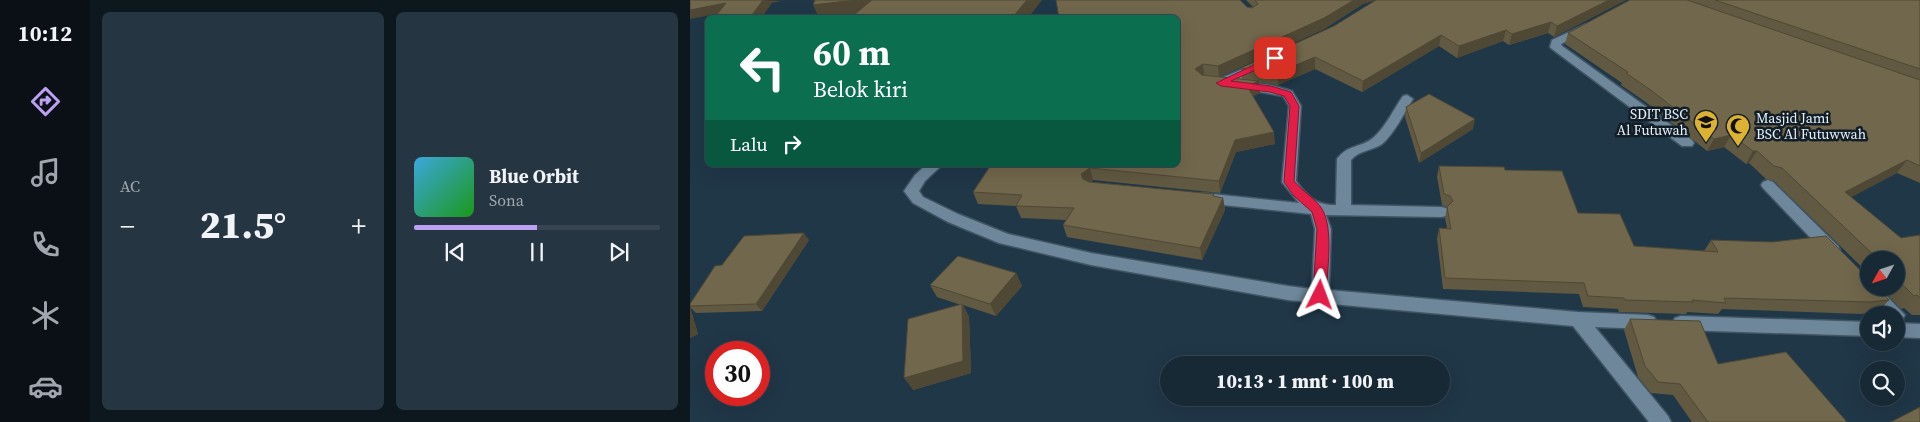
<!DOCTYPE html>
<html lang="id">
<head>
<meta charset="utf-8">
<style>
	:root { --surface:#182936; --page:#253542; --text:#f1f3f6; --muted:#9fa6ad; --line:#364551; --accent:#bca0f2 }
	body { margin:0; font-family:"Source Serif 4",serif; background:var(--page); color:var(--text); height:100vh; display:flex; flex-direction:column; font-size:19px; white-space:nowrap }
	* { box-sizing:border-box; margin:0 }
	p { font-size:16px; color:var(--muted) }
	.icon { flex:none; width:28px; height:28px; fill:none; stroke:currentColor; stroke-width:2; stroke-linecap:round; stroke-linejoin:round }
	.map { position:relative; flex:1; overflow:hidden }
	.side { display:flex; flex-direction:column; gap:12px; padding:12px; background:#0d171e; width:600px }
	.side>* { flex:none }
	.top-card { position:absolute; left:15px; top:15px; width:475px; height:152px; border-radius:8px; box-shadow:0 5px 20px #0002,0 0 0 1px var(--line); background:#0b6e4f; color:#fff; overflow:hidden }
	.needle { width:32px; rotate:230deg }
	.fabs { position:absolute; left:1170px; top:251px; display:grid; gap:10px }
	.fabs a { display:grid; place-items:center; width:45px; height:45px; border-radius:50%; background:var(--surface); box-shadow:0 5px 20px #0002,0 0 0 1px var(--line); font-size:25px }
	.speed { position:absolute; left:15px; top:341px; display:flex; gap:10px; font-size:25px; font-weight:700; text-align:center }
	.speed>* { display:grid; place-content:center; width:65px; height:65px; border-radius:50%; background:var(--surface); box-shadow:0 5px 20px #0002,0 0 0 1px var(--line); line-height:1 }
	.speed .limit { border:8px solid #d22; background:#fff; color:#111 }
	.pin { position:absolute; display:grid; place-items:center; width:42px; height:42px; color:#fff; margin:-21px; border-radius:10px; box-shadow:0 2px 8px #0006 }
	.me { position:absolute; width:55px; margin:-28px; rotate:3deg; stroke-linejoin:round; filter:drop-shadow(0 0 4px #0008) }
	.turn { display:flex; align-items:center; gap:18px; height:105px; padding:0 25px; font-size:22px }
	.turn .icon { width:65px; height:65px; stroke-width:2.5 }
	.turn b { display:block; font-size:35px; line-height:42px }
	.then { display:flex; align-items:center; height:48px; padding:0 25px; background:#0003; gap:10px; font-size:19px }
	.big { font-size:38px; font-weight:800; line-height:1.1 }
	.side .widget { flex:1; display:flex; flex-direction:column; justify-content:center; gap:8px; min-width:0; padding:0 18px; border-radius:8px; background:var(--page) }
	.song { display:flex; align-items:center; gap:15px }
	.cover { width:60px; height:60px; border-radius:8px; background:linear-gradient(135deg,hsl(200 70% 55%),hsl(120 70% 35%)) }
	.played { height:5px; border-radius:2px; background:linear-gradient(90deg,var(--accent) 50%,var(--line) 50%) }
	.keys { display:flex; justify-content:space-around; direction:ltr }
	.heat { display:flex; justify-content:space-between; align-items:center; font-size:28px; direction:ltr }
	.side .tiles { flex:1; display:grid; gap:12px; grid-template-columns:repeat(2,1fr) }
	.trip { position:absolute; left:470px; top:356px; width:290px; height:50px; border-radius:25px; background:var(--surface); box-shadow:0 5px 20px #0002,0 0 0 1px var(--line); font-weight:800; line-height:50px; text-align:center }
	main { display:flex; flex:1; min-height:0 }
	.tabs { display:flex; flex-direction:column; width:90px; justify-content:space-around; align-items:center; background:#0a1016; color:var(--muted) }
	.tabs .icon { width:35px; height:35px }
	.tabs .active { color:var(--accent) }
	.tabs b { font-size:22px; color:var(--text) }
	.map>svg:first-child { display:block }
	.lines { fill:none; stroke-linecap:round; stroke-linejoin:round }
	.minor-casing { stroke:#405564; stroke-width:3 }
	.minor { fill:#6e879b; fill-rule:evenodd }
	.wall { fill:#615941 }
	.shaded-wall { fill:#4f4835 }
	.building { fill:#71674c; stroke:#4f4835 }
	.route { fill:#e11d48; stroke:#92132f }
	.labels { text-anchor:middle; stroke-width:5; stroke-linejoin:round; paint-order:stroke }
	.poi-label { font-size:14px; fill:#e3f1fc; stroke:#131d25; text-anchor:end }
</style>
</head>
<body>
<main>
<nav class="tabs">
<b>10:12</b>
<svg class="icon active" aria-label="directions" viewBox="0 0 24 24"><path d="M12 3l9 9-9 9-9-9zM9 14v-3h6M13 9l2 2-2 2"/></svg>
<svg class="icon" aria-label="music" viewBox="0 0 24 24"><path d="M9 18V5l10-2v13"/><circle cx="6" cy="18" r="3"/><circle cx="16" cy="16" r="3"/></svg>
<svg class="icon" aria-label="phone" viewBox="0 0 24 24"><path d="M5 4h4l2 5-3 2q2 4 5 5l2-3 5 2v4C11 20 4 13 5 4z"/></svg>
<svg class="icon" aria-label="climate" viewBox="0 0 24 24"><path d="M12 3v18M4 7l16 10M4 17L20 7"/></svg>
<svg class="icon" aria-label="car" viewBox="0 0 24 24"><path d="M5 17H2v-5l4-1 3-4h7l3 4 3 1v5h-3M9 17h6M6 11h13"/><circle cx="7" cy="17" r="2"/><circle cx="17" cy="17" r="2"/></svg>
</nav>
<section class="side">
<div class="tiles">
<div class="widget"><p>AC</p>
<div class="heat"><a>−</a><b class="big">21.5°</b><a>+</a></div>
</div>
<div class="widget">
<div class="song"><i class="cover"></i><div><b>Blue Orbit</b><p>Sona</p></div></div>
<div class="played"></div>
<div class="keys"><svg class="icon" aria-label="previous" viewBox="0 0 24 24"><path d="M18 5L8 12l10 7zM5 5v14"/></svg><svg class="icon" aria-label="pause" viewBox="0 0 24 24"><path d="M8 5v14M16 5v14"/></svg><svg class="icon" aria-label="next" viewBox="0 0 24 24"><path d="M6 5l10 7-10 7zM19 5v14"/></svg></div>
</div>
</div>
</section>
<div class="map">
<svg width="1230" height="422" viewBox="0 0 1230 422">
	<rect width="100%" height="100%" fill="#203748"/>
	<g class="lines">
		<g class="minor-casing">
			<path id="minor" d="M896,24l5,3 -1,2 -29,15 1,2 130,94 2,3 -2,3h-10l-130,-97 -2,-2 2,-7z
				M569,62l4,1 2,2 -2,2c-13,7 -44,27 -56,15l6,-4 6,1z
				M551,81l30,4 21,6 9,15 -5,75c12,16 19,24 40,24l1,-46c11,-15 24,-11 36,-21 13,-11 20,-28 30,-42l4,-1 6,4c-9,14 -18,34 -31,45 -10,7 -23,6 -31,16v45l90,2 5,1 3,4 -3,4 -5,1 -115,-2 5,14 -2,61 249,22 70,3 6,2 3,5 -3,5 -6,2 -53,-2 73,89 3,6h-22l-76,-96 -285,-26 -197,-35 -92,-22 -51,-21 -35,-19 -9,-12 11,-16 11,-10h16l-17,16 -6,10 4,6 35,17 50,20 83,19 197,33 24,3 3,-60 -4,-15 -108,-11 -5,-2 -2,-3 2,-3 5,-2 96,10 -17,-21 7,-76 -6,-10 -46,-8 -2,-3 2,-3z
				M1078,180l5,2 65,64 2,4 -2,4 -6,2 -6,-2 -63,-66 -2,-3 2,-3z
				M1176,286l13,2 26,27 -3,5 -6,2v-7h-11l-21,-24z
				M991,316l188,6v14l-188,-6 -6,-2 -3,-5 3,-5z
				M1206,323l24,1v14l-24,-1z"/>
		</g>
		<use href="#minor" class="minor"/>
	</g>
	<path class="wall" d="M556,0h129l-12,4 -39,25 -105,48 23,2 -1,-11 385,-68 -72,37 -6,-4 -39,12 -6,-4 -46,17 -18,-12 -77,46 -47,-23 -37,16 -19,-3 1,11 -7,3 22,48 -39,8 -16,41 -127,-13 -2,2 123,12v2l9,2 2,12 -23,50 -135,-23 -4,-12 3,-5 -45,-2 -5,-12 -38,-2 -5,-12 18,-27h187v-147l69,-11h6z
		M940,0h290v183l-23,-10 -46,24 50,41 19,-3v80h-8l-8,-7 -3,1 -20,-21h15v-28h-27v14l-95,-93 -8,-2 -17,-16 -3,1 -22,-17 -17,4 -60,-48 -26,-18 1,-2 -57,-39 3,-11z
		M716,107l67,22 -54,34 -14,-46z
		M749,166l66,4 129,76 70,5 7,-11 178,60 -10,11 -18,3 -139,-5 -4,5 -31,-2 -1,2 -67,-2 -1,-3 -35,-2 -4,-13 -136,-5 -6,-50 2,-11h8l-2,-10 2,-11 -5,-2 -5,-28z
		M119,240l-47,71 -66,2 -6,-6 8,27 -8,4v-34l32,-39z
		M326,273l6,13 -26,30 -33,-11 6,12 2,56 -58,17 48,-85 -24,-8 -7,-12z
		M940,319l88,45 129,58h-155l-19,-27 -22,-2 -13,-16 -14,-47z"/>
	<path class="shaded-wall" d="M73,0l19,1 -10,2 -11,15h-32z
		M166,0h19l5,11 -61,7 -6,-13z
		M337,0h15l-14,18h-16z
		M664,0h21l-12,4 -39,25 -105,48 -1,-11z
		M919,0h17l-72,37 3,-11z
		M36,3l6,8 -42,8v-9z
		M861,22l-3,11 -39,12 3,-11z
		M816,30l-3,11 -46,17 2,-12z
		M751,35l-2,11 -77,46 1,-11z
		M625,57v12l-37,16 -1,-12z
		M513,64l1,11 -8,5 -1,-11z
		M569,81l1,12 -12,5 -1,-12z
		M785,119l-2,10 -54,34 2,-10z
		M584,132l1,12 -39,8 -16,41 -1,-12 16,-41z
		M1041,135l-7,12 -17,4 7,-12z
		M1063,151h4l-8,12 -3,1z
		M1217,160l-10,13 -61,32 9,-13z
		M400,168l3,12 -9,6 -3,-12z
		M533,198l2,12 -23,50 -2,-12z
		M114,233l5,7 -47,71 -6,-7z
		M326,273l6,13 -26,30 -6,-12z
		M272,304l7,13 2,56 -58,17 -9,-12z
		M0,307l8,27 -8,4z"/>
	<path class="building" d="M0,0h73l-11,15 -23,3h-15l12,-15 -36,7z
		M125,0h41l-43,5z
		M182,0h155l-15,18h-162z
		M366,0h184l7,7 5,1 6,-4 -3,-4h99l-30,18 -106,48 -15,-2 -8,5 7,6 57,6 -12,5 27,46 -39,8 -16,41 -129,-13 -9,6 2,5 6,3 125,12 -1,2 10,2 -23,50 -137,-23 11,-17 -58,-2 6,-11 -49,-3 18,-27h187v-147h-119z
		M686,0h233l-52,26 -6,-4 -39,12 -6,-4 -47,16 -18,-11 -78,46 -48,-24 -38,16 -36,-5 93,-42z
		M940,0h57l233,80v86l-13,-6 -62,32 56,46 19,-3v63l-3,-3 -3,1 -18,-18v-18h-17l-97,-92 -8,-2 -17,-15h-4l-22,-16 -17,4 -62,-48 -26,-18 2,-1 -60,-39z
		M1025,0h205v69z
		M739,94l46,25 -54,34 -15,-46z
		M749,166l65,1 1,3 57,1 16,42 42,1 14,32 84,6 -7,-12 61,2 54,-6 43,43v9h8l12,12 -18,2 -147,-4 2,5 -34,-3 1,2 -68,-2 -1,-2 -36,-2 -4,-13 -139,-5 -6,-50 12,1 -4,-22 6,-6 -3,-5 -6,-2z
		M114,233l-48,71 -66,2v-2l25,-38 7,-1 22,-29z
		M268,256l58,17 -26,31 -60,-19z
		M272,304l1,57 -59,17 4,-59z
		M940,319l70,2 18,43 68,-12 61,70h-139l-28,-38 -22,-2 -13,-16z
		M1230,407v15h-29z"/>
	<path class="route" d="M585,55l3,1v4l-47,21 40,5 20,6 8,14 -5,75c8,10 23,19 28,28 12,20 5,63 4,86l-2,4h-9l-2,-4 4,-66 -5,-17 -18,-16 -10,-14 6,-76 -6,-10 -14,-4 -49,-6 -5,-3z"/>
	<defs>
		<g id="school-pin" transform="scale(1.25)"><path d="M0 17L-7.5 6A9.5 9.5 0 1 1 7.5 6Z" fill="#dbb233" stroke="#131d25"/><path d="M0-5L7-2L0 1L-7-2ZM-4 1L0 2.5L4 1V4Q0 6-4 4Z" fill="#111"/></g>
		<g id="mosque-pin" transform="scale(1.25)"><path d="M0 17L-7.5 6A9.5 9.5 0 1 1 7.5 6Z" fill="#dbb233" stroke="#131d25"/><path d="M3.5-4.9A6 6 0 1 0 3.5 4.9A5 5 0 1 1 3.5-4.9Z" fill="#111"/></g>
	</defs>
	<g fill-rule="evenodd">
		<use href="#school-pin" x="1016" y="122"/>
		<use href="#mosque-pin" x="1048" y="126"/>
	</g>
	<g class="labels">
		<g class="poi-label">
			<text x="998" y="119">SDIT BSC<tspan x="998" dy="16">Al Futuwah</tspan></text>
			<text x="1066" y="123" text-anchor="start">Masjid Jami<tspan x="1066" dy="16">BSC Al Futuwwah</tspan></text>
		</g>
	</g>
</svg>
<div class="fabs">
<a><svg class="needle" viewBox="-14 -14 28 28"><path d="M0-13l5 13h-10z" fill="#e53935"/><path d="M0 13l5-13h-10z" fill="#9fa6ad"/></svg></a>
<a><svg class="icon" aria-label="sound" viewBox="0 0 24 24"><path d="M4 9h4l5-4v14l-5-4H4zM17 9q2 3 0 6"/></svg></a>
<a><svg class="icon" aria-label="search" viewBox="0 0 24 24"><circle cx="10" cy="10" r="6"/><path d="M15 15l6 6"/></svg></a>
</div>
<div class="speed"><div class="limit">30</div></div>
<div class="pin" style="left:585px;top:58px;background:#d93025"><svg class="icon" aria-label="arrive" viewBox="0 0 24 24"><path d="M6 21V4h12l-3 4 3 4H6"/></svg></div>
<svg class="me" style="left:630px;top:295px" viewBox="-20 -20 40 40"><path d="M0-17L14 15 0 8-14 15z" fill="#e11d48" stroke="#fff" stroke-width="4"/></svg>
<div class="trip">10:13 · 1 mnt · 100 m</div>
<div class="top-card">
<div class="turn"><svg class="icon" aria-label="left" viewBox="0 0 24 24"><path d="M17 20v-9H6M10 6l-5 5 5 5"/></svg><div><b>60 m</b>Belok kiri</div></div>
<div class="then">Lalu<svg class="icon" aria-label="right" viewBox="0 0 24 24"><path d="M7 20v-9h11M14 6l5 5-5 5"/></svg></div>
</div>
</div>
</main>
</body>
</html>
